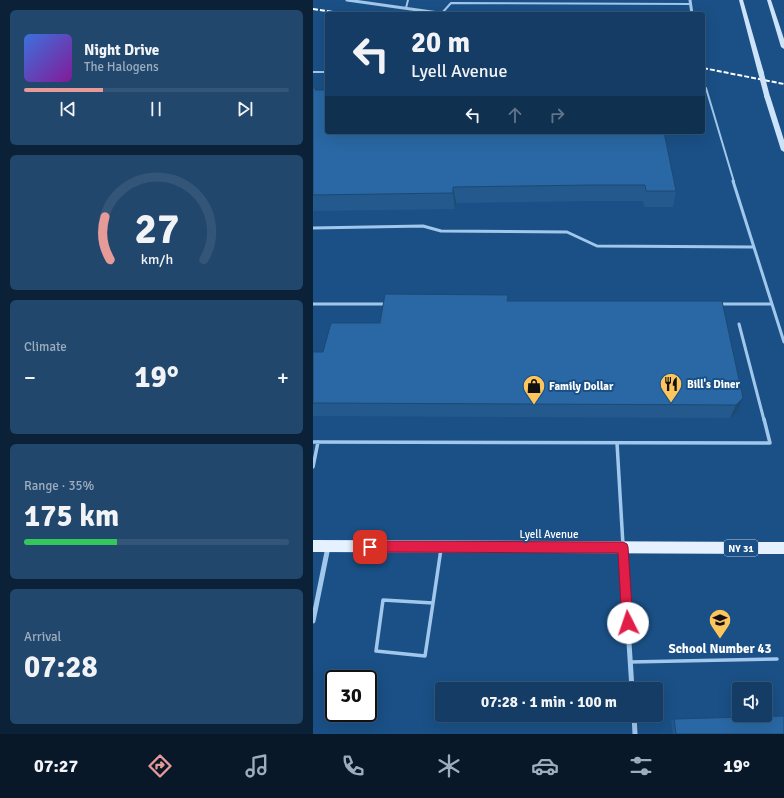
<!DOCTYPE html>
<html lang="en">
<head>
<meta charset="utf-8">
<style>
	:root { --surface:#143c64; --page:#21476d; --text:#f1f3f6; --muted:#9dadbf; --line:#335678; --accent:#e69b98 }
	body { margin:0; font-family:Signika,sans-serif; background:var(--page); color:var(--text); height:100vh; display:flex; flex-direction:column; font-size:15px; white-space:nowrap }
	* { box-sizing:border-box; margin:0 }
	p { font-size:13px; color:var(--muted) }
	.icon { flex:none; width:22px; height:22px; fill:none; stroke:currentColor; stroke-width:2; stroke-linecap:round; stroke-linejoin:round }
	.map { position:relative; flex:1; overflow:hidden }
	.sheet { display:flex; flex-direction:column; gap:10px; padding:10px; background:#0b2137; width:313px }
	.sheet>* { flex:none }
	.hud { position:absolute; left:12px; top:12px; width:380px; height:122px; border-radius:4px; box-shadow:0 4px 16px #0002,0 0 0 1px var(--line); background:#143c64; color:var(--text); overflow:hidden }
	.fabs { position:absolute; left:419px; top:682px; display:grid; gap:8px }
	.fabs a { display:grid; place-items:center; width:40px; height:40px; border-radius:4px; background:var(--surface); box-shadow:0 4px 16px #0002,0 0 0 1px var(--line); font-size:20px }
	.speed { position:absolute; left:12px; top:670px; display:flex; gap:8px; font-size:20px; font-weight:700; text-align:center }
	.speed>* { display:grid; place-content:center; width:52px; height:52px; border-radius:50%; background:var(--surface); box-shadow:0 4px 16px #0002,0 0 0 1px var(--line); line-height:1 }
	.speed .limit { border:2px solid #111; border-radius:6px; background:#fff; color:#111 }
	.pin { position:absolute; display:grid; place-items:center; width:34px; height:34px; color:#fff; margin:-17px; border-radius:8px; box-shadow:0 2px 6px #0006 }
	.me { position:absolute; width:44px; margin:-22px; rotate:356deg; stroke-linejoin:round; filter:drop-shadow(0 0 3px #0008) }
	.turn { display:flex; align-items:center; gap:14px; height:84px; padding:0 20px; font-size:18px }
	.turn .icon { width:52px; height:52px; stroke-width:2.5 }
	.turn b { display:block; font-size:28px; line-height:34px }
	.lanes { display:flex; align-items:center; height:38px; padding:0 20px; background:#0003; justify-content:center; gap:20px; direction:ltr }
	.lanes .off { opacity:.35 }
	.big { font-size:30px; font-weight:700; line-height:1.1 }
	.sheet .widget { flex:1; display:flex; flex-direction:column; justify-content:center; gap:6px; min-width:0; padding:0 14px; border-radius:6px; background:var(--page) }
	.sheet .dial { align-items:center; gap:0 }
	.dial svg { height:104px; overflow:visible; fill:none; stroke:var(--line); stroke-width:7; stroke-linecap:round; text-anchor:middle }
	.dial text { fill:var(--text); stroke:none }
	.song { display:flex; align-items:center; gap:12px }
	.cover { width:48px; height:48px; border-radius:6px; background:linear-gradient(135deg,hsl(220 70% 55%),hsl(290 70% 35%)) }
	.played { height:4px; border-radius:2px; background:linear-gradient(90deg,var(--accent) 30%,var(--line) 30%) }
	.keys { display:flex; justify-content:space-around; direction:ltr }
	.heat { display:flex; justify-content:space-between; align-items:center; font-size:22px; direction:ltr }
	.charge { height:6px; border-radius:3px; background:linear-gradient(90deg,#34c759 35%,var(--line) 0) }
	.trip { position:absolute; left:122px; top:682px; width:228px; height:40px; border-radius:4px; background:var(--surface); box-shadow:0 4px 16px #0002,0 0 0 1px var(--line); font-weight:700; line-height:40px; text-align:center }
	.menu { display:flex; height:64px; justify-content:space-around; align-items:center; background:#081828; color:var(--muted) }
	.menu .icon { width:28px; height:28px }
	.menu .active { color:var(--accent) }
	.menu b { font-size:18px; color:var(--text) }
	main { display:flex; flex:1; min-height:0 }
	.map>svg:first-child { display:block }
	.lines { fill:none; stroke-linecap:round; stroke-linejoin:round }
	.lane-far2 { stroke:#a1c8ec; stroke-width:2 }
	.lane-far1 { stroke:#a1c8ec; stroke-width:3 }
	.lane { stroke:#a1c8ec; stroke-width:3.5 }
	.street-far1 { stroke:#a1c8ec; stroke-width:3 }
	.street { stroke:#a1c8ec; stroke-width:5 }
	.secondary { fill:#cde3f9; fill-rule:evenodd }
	.primary { fill:#e6f1ff; fill-rule:evenodd }
	.rail { stroke:#fff; stroke-width:2; stroke-dasharray:5 2; stroke-linecap:butt }
	.secondary-bridge { stroke:#cde3f9; stroke-width:5.5 }
	.wall { fill:#23598d }
	.shaded-wall { fill:#1d4973 }
	.building { fill:#2968a4; stroke:#1d4973 }
	.route { fill:#e11d48; stroke:#92132f }
	.labels { text-anchor:middle; stroke-width:4; stroke-linejoin:round; paint-order:stroke }
	.shield { fill:#1a5086; stroke:#bacadb; stroke-width:1 }
	.shield-label { font-size:10px; font-weight:bold; fill:#fff }
	.poi-label { font-size:11px; font-weight:bold; fill:#fff; stroke:#1a5086; text-anchor:start }
	.street-label { font-size:11px; fill:#fff; stroke:#1a5086 }
	.near-poi-label { font-size:13px; font-weight:bold; fill:#fff; stroke:#1a5086 }
</style>
</head>
<body>
<main>
<section class="sheet">
<div class="widget">
<div class="song"><i class="cover"></i><div><b>Night Drive</b><p>The Halogens</p></div></div>
<div class="played"></div>
<div class="keys"><svg class="icon" aria-label="previous" viewBox="0 0 24 24"><path d="M18 5L8 12l10 7zM5 5v14"/></svg><svg class="icon" aria-label="pause" viewBox="0 0 24 24"><path d="M8 5v14M16 5v14"/></svg><svg class="icon" aria-label="next" viewBox="0 0 24 24"><path d="M6 5l10 7-10 7zM19 5v14"/></svg></div>
</div>
<div class="widget dial"><svg viewBox="0 0 100 80">
<path d="M14 69A42 42 0 1 1 86 69"/>
<path d="M14 69A42 42 0 0 1 10 36" stroke="#e69b98"/>
<text x="50" y="56" font-size="32" font-weight="700">27</text>
<text x="50" y="72" font-size="11">km/h</text>
</svg></div>
<div class="widget"><p>Climate</p>
<div class="heat"><a>−</a><b class="big">19°</b><a>+</a></div>
</div>
<div class="widget"><p>Range · 35%</p><b class="big">175 km</b><div class="charge"></div></div>
<div class="widget"><p>Arrival</p><b class="big">07:28</b></div>
</section>
<div class="map">
<svg width="471" height="734" viewBox="0 0 471 734">
	<rect width="100%" height="100%" fill="#1a5086"/>
	<g class="lines">
		<path class="lane-far2" d="M93,8l2,-8
			M129,13l9,-10 240,1
			M0,72h14
			M393,88l28,94"/>
		<path class="lane-far1" d="M420,181l51,161
			M0,228l110,-2 18,5 126,1 30,14 156,1
			M0,304h74
			M406,304h52
			M426,324l25,96"/>
		<path class="lane" d="M0,442l457,1 -6,-24
			M304,443l6,102
			M0,467l5,-25
			M70,600l50,3 -8,53 -49,-5z
			M120,603l8,-54
			M317,662l147,-3"/>
		<path class="street-far1" d="M34,0l99,14
			M377,0l2,14"/>
		<path class="street" d="M310,550l9,139
			M0,621l15,-74
			M321,715l1,19"/>
		<path class="secondary" d="M426,0h4l21,73 -1,1 -5,-1z
			M454,0h4l13,39v10l-3,-2z
			M452,95l5,1 14,44v12l-3,-2 -17,-54z"/>
		<path class="primary" d="M0,540l471,2v12l-471,-2z"/>
		<path class="rail" d="M0,9l33,5
			M390,68l81,16"/>
		<path class="secondary-bridge" d="M448,73l6,23"/>
	</g>
	<path class="wall" d="M0,88h3v2l348,42 12,59 -3,16h-29l-1,-6h-52l-135,2 -1,6 -142,2z
		M195,301l235,97 -6,14 -7,6 -417,-2v-64h10l57,-29z
		M361,719l110,15h-111l-2,-13z"/>
	<path class="shaded-wall" d="M140,187l3,16 -1,6 -2,-16z
		M430,398l-6,14 -7,6 6,-13z"/>
	<path class="building" d="M0,88h3l-1,2h12v42h337l12,59h-30l-1,-6h-53l-139,2v6l-140,2z
		M72,294l123,1 -1,6h215l21,97 -7,7 -423,-2v-51h10l8,-29h49z
		M471,716v18h-108l-2,-15z"/>
	<path class="route" d="M57,541l253,1 4,2 1,3 5,76 -1,4 -4,1 -4,-1 -2,-4 -4,-70 -248,-1 -3,-2 -2,-3 2,-4z"/>
	<defs>
		<g id="restaurant-pin" transform="scale(1.15)"><path d="M0 17L-7.5 6A9.5 9.5 0 1 1 7.5 6Z" fill="#fec55d" stroke="#1a5086"/><path d="M-5-6h1v4h1v-4h1v4h1v-4h1v5L-1.5 .5V6h-2V.5L-5-1ZM5-6V6H3V1.5H1.5Q1.5-4 5-6Z" fill="#111"/></g>
		<g id="shop-pin" transform="scale(1.15)"><path d="M0 17L-7.5 6A9.5 9.5 0 1 1 7.5 6Z" fill="#fec55d" stroke="#1a5086"/><path d="M-5-2.5h2.3a2.7 3.5 0 0 1 5.4 0H5L5.5 6h-11ZM-1.5-2.5h3a1.5 2.3 0 0 0-3 0Z" fill="#111"/></g>
		<g id="school-pin" transform="scale(1.15)"><path d="M0 17L-7.5 6A9.5 9.5 0 1 1 7.5 6Z" fill="#fec55d" stroke="#1a5086"/><path d="M0-5L7-2L0 1L-7-2ZM-4 1L0 2.5L4 1V4Q0 6-4 4Z" fill="#111"/></g>
	</defs>
	<g fill-rule="evenodd">
		<use href="#restaurant-pin" x="358" y="384"/>
		<use href="#shop-pin" x="221" y="386"/>
		<use href="#school-pin" x="407" y="620"/>
	</g>
	<g class="labels">
		<rect class="shield" x="411" y="540" width="34" height="16" rx="3"/>
		<g class="shield-label">
			<text x="428" y="552">NY 31</text>
		</g>
		<g class="poi-label">
			<text x="374" y="388">Bill's Diner</text>
			<text x="236" y="390">Family Dollar</text>
		</g>
		<g class="street-label">
			<text x="236" y="538">Lyell Avenue</text>
		</g>
		<g class="near-poi-label">
			<text x="407" y="653">School Number 43</text>
		</g>
	</g>
</svg>
<div class="fabs">
<a><svg class="icon" aria-label="sound" viewBox="0 0 24 24"><path d="M4 9h4l5-4v14l-5-4H4zM17 9q2 3 0 6"/></svg></a>
</div>
<div class="speed"><div class="limit">30</div></div>
<div class="pin" style="left:57px;top:547px;background:#d93025"><svg class="icon" aria-label="arrive" viewBox="0 0 24 24"><path d="M6 21V4h12l-3 4 3 4H6"/></svg></div>
<svg class="me" style="left:315px;top:623px" viewBox="-20 -20 40 40"><circle r="19" fill="#fff"/><path d="M0-13L10 11 0 6-10 11z" fill="#e11d48"/></svg>
<div class="trip">07:28 · 1 min · 100 m</div>
<div class="hud">
<div class="turn"><svg class="icon" aria-label="left" viewBox="0 0 24 24"><path d="M17 20v-9H6M10 6l-5 5 5 5"/></svg><div><b>20 m</b>Lyell Avenue</div></div>
<div class="lanes"><svg class="icon" aria-label="left" viewBox="0 0 24 24"><path d="M17 20v-9H6M10 6l-5 5 5 5"/></svg><svg class="icon off" aria-label="ahead" viewBox="0 0 24 24"><path d="M12 20V5M6 11l6-6 6 6"/></svg><svg class="icon off" aria-label="right" viewBox="0 0 24 24"><path d="M7 20v-9h11M14 6l5 5-5 5"/></svg></div>
</div>
</div>
</main>
<nav class="menu">
<b>07:27</b>
<svg class="icon active" aria-label="directions" viewBox="0 0 24 24"><path d="M12 3l9 9-9 9-9-9zM9 14v-3h6M13 9l2 2-2 2"/></svg>
<svg class="icon" aria-label="music" viewBox="0 0 24 24"><path d="M9 18V5l10-2v13"/><circle cx="6" cy="18" r="3"/><circle cx="16" cy="16" r="3"/></svg>
<svg class="icon" aria-label="phone" viewBox="0 0 24 24"><path d="M5 4h4l2 5-3 2q2 4 5 5l2-3 5 2v4C11 20 4 13 5 4z"/></svg>
<svg class="icon" aria-label="climate" viewBox="0 0 24 24"><path d="M12 3v18M4 7l16 10M4 17L20 7"/></svg>
<svg class="icon" aria-label="car" viewBox="0 0 24 24"><path d="M5 17H2v-5l4-1 3-4h7l3 4 3 1v5h-3M9 17h6M6 11h13"/><circle cx="7" cy="17" r="2"/><circle cx="17" cy="17" r="2"/></svg>
<svg class="icon" aria-label="filters" viewBox="0 0 24 24"><path d="M4 7h16M4 17h16"/><circle cx="9" cy="7" r="2"/><circle cx="15" cy="17" r="2"/></svg>
<b>19°</b>
</nav>
</body>
</html>
